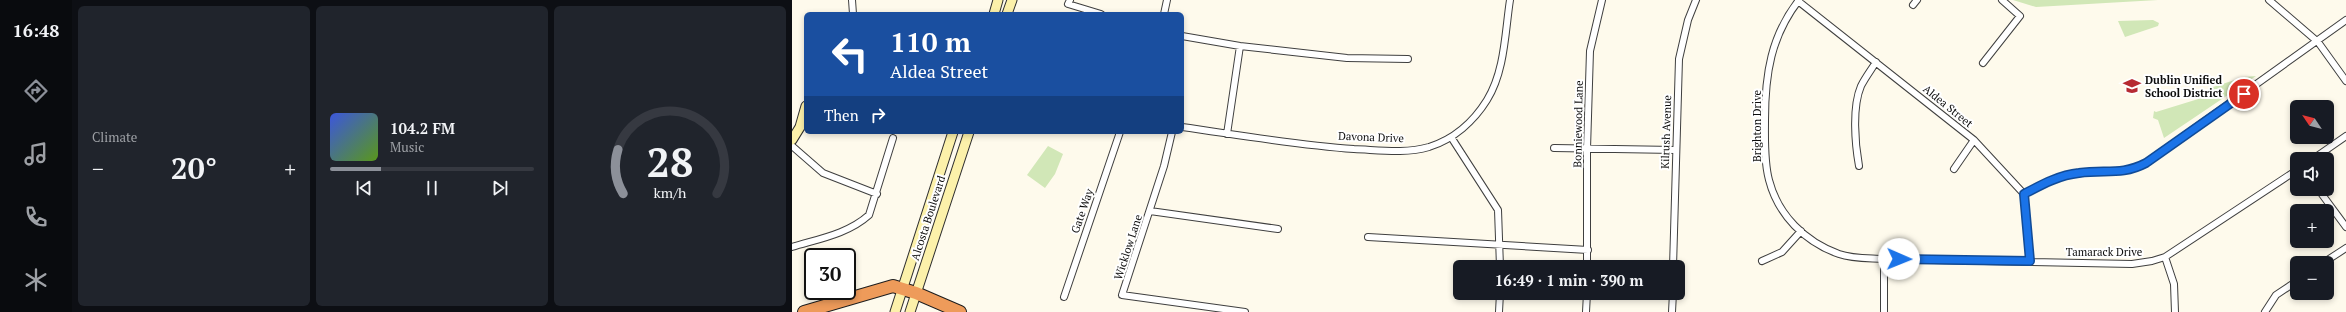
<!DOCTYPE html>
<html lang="en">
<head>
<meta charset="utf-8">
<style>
	:root { --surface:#171b24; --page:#20242c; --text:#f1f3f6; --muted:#9ea1a6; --line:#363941; --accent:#8c9099 }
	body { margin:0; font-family:"PT Serif",serif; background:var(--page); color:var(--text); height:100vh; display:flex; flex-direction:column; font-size:15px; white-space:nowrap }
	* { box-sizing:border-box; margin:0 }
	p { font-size:13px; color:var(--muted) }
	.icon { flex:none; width:22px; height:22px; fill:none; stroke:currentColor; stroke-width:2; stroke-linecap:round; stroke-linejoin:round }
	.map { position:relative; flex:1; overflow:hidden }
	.side { display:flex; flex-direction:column; gap:6px; padding:6px; background:#0d0f14; width:720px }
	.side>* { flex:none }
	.hud { position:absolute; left:12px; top:12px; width:380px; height:122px; border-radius:6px; box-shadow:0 2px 6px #0003; background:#1a4fa0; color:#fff; overflow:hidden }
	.needle { width:26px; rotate:305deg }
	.tools { position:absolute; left:1498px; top:100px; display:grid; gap:8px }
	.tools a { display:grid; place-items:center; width:44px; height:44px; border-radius:6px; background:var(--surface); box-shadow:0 2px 6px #0003; font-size:20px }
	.speed { position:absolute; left:12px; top:248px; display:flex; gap:8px; font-size:20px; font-weight:700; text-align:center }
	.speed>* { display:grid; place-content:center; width:52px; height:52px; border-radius:50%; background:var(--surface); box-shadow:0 2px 6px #0003; line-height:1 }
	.speed .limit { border:2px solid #111; border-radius:6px; background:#fff; color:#111 }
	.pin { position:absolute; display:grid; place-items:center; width:34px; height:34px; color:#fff; margin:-17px; border:2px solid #fff; border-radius:50%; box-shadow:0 1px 4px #0007 }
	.me { position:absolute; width:44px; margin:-22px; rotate:91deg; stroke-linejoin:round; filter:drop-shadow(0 0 3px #0008) }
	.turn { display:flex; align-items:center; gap:14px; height:84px; padding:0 20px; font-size:18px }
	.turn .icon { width:52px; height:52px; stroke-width:2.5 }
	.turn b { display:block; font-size:28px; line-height:34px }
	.then { display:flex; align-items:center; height:38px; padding:0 20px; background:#0003; gap:8px; font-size:15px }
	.big { font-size:30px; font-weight:700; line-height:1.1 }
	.side .tile { flex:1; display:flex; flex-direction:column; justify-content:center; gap:6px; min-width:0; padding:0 14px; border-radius:6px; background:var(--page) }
	.side .dial { align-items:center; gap:0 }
	.dial svg { height:104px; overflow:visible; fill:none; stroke:var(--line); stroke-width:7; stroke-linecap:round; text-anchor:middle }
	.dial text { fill:var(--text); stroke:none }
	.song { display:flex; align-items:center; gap:12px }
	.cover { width:48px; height:48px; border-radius:6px; background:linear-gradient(135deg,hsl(230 70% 55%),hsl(90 70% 35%)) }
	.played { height:4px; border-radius:2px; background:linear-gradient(90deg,var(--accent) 25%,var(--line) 25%) }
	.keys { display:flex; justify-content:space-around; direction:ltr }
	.heat { display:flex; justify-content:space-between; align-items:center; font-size:22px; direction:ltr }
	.side .tiles { flex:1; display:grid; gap:6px; grid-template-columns:repeat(3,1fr) }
	.trip { position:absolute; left:661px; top:260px; width:232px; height:40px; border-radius:6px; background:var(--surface); box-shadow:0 2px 6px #0003; font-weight:700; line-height:40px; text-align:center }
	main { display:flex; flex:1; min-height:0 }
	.menu { display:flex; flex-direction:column; width:72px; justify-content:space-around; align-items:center; background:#090b0e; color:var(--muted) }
	.menu .icon { width:28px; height:28px }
	.menu .on { color:var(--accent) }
	.menu b { font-size:18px; color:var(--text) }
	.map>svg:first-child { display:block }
	.green { fill:#d1e7b7 }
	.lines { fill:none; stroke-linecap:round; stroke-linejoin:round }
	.street-casing { stroke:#3f3f3f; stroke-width:8 }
	.secondary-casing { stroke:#2e2e2e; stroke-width:11 }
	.highway-casing { stroke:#1d1d1d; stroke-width:14 }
	.street { stroke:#fff; stroke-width:6 }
	.secondary { stroke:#fcf1aa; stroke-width:9 }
	.highway { stroke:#ee9b5a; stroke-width:12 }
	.route-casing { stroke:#114b97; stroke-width:10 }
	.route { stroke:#1a73e8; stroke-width:7 }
	.labels { text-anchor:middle; stroke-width:4; stroke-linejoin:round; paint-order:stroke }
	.poi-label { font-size:11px; font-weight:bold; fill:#0c0c0c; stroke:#fff; text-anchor:start }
	.street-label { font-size:11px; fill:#0c0c0c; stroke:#fff }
</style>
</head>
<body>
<main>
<nav class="menu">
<b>16:48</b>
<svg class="icon on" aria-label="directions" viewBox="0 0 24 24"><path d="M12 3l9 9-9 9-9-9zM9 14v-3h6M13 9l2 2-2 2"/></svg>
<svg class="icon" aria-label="music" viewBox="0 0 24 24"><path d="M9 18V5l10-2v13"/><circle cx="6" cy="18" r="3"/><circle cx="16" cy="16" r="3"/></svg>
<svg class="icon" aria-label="phone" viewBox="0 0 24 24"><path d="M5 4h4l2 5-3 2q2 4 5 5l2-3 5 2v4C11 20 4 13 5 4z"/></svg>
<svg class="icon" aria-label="climate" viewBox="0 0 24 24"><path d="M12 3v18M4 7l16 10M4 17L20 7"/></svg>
</nav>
<section class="side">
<div class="tiles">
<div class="tile"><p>Climate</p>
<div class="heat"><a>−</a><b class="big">20°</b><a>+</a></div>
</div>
<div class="tile">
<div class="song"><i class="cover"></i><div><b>104.2 FM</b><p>Music</p></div></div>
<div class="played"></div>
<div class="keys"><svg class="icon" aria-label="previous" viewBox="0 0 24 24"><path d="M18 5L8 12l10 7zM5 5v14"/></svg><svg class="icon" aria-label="pause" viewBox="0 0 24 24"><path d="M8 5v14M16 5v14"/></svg><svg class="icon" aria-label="next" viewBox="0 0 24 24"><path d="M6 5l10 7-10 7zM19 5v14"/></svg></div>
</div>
<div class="tile dial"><svg viewBox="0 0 100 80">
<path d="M14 69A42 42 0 1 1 86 69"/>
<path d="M14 69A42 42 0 0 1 10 35" stroke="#8c9099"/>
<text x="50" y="56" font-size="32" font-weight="700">28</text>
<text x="50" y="72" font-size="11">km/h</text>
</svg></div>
</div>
</section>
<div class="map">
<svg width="1554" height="312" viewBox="0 0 1554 312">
	<rect width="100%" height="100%" fill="#fefaec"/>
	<path class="green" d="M1221,0h145l-122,7z
		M1361,20l6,3 -1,3 -33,11 -7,-16z
		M1464,76l-92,62 -6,-18 -5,-2 1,-7 2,1 52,-16 2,-8 34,-11z
		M256,146l15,8 -8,20 -10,14 -18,-13z"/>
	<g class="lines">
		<g class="street-casing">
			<path id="street" d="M60,0l1,14
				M278,0l-2,4 33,10
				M1007,0c-28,36 -34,74 -34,120 0,19 -1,41 4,60 9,35 36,62 70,74 14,5 30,4 45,5l248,5 20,-3 13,-4 132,-87
				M1477,0l49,42 28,39
				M1006,1l176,139 50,54 6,67
				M1121,5l4,-5
				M372,14l3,-14
				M390,36l58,10 107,12 61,1
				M1191,63l37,-47 -18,-16
				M390,127c57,8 114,18 172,22 25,1 51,5 75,-2 25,-8 45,-26 58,-47 18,-29 18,-68 23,-100
				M380,132l-8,34 -42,129 123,17
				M435,134l13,-88
				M659,137l47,73 2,57
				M0,146l31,27 54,21
				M762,148l121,2
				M1521,159l33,-23
				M1067,166c-4,-22 -7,-59 2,-80 4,-8 10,-16 15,-24
				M1162,169l20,-29
				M1526,189l28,38
				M1232,194c17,-9 34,-19 55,-21 26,-4 42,3 67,-10l200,-143
				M358,211l128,18
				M576,237l220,13
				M0,247c26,-8 56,-13 77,-32l24,-77
				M1373,257l9,27 1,28
				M1092,259v53
				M970,261l20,-9 19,-21
				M1531,263l23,-15
				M795,267v-118l3,-98 12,-51
				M881,267l6,-208 9,-39 8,-20
				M272,297l56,-165
				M707,312l1,-19
				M794,312l1,-19
				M880,312l1,-19
				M1473,312l11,-17 21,-14"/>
		</g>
		<g class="secondary-casing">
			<path id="secondary" d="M202,14l4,-14
				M215,14l5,-14
				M0,140l8,-13 6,-21
				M103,312l58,-180
				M118,312l59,-180"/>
		</g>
		<g class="highway-casing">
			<path id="highway" d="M12,312l89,-26 23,7 44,19"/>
		</g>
		<use href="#street" class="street"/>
		<use href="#secondary" class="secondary"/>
		<use href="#highway" class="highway"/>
	</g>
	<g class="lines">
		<g class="route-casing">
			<path id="route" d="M1107,259l131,2 -6,-67c17,-9 35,-19 55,-21 26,-4 42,3 67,-10l98,-69"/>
		</g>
		<use href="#route" class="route"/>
	</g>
	<defs>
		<g id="school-bare" transform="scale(1.38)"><path d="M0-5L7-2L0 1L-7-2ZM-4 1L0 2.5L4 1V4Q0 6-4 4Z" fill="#b62a33" stroke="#fff" stroke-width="2.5" paint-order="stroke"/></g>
	</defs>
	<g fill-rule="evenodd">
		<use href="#school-bare" x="1340" y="86"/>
	</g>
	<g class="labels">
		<g class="poi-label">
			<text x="1353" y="84">Dublin Unified<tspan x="1353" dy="13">School District</tspan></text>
		</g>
		<g class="street-label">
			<text transform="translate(1156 106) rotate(39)" y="4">Aldea Street</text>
			<text transform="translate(786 124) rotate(-89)" y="4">Bonniewood Lane</text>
			<text transform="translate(965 126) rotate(-90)" y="4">Brighton Drive</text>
			<text transform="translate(874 132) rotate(-88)" y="4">Kilrush Avenue</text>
			<text transform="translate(579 137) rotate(2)" y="4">Davona Drive</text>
			<text transform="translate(290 211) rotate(-71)" y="4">Gate Way</text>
			<text transform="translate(136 218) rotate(-72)" y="4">Alcosta Boulevard</text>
			<text transform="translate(336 247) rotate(-72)" y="4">Wicklow Lane</text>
			<text x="1312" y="256">Tamarack Drive</text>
		</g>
	</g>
</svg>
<div class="tools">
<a><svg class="needle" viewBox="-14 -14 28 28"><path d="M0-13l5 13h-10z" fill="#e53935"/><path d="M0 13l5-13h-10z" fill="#9ea1a6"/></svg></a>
<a><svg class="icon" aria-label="sound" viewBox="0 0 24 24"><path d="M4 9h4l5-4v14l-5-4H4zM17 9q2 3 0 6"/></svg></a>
<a>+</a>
<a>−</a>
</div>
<div class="speed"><div class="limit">30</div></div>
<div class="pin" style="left:1452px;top:94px;background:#d93025"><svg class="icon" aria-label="arrive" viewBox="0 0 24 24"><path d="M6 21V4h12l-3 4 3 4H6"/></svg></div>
<svg class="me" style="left:1107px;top:259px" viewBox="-20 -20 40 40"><circle r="19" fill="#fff"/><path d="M0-13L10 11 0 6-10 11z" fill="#1a73e8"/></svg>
<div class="trip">16:49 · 1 min · 390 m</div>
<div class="hud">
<div class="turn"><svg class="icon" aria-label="left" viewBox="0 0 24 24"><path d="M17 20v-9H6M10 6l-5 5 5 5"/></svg><div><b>110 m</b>Aldea Street</div></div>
<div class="then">Then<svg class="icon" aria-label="right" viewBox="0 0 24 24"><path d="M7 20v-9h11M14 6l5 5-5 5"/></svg></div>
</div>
</div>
</main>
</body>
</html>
